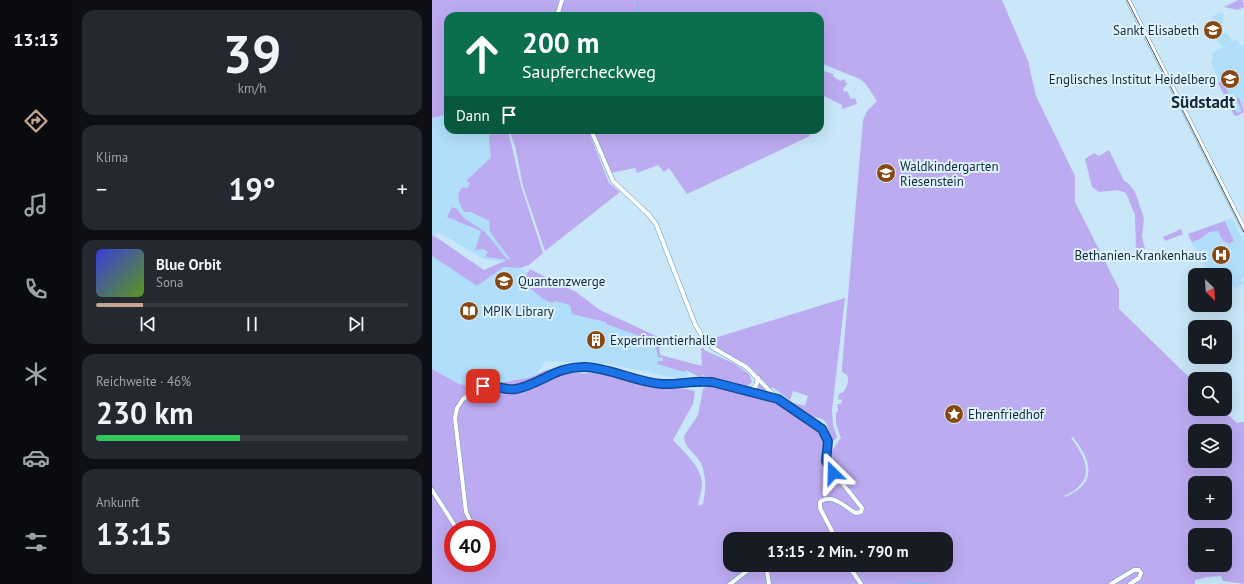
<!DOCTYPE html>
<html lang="de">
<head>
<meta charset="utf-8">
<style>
	:root { --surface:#171b24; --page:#242831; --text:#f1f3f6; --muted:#9ea1a6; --line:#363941; --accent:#c2a68f }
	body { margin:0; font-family:"PT Sans",sans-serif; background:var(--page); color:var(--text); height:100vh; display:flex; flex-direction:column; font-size:15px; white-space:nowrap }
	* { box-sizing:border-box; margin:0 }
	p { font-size:13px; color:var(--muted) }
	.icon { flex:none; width:22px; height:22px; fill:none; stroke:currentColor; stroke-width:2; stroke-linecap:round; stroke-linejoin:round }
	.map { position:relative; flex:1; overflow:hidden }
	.panel { display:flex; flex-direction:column; gap:10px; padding:10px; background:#0d0f14; width:360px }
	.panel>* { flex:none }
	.guide { position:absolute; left:12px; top:12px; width:380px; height:122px; border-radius:12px; box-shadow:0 4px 16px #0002; background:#0b6e4f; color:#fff; overflow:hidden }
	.needle { width:26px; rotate:155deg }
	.tools { position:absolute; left:756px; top:268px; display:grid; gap:8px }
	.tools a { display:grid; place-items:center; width:44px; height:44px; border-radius:8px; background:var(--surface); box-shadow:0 4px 16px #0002; font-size:20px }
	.speed { position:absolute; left:12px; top:520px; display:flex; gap:8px; font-size:20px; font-weight:700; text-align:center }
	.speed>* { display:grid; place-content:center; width:52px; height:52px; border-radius:50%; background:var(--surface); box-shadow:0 4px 16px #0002; line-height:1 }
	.speed .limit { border:6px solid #d22; background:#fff; color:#111 }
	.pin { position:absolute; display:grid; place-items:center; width:34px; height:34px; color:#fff; margin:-17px; border-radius:8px; box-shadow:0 2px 6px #0006 }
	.me { position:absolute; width:44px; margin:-22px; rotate:338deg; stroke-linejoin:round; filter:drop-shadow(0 0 3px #0008) }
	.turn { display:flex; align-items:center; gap:14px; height:84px; padding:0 12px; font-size:18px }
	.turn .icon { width:52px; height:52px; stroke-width:2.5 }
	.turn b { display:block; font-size:28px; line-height:34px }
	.then { display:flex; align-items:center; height:38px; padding:0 12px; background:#0003; gap:8px; font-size:15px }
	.big { font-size:30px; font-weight:700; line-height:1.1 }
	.panel .tile { flex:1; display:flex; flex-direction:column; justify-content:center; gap:6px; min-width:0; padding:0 14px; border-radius:12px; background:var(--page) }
	.panel .dial { align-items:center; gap:0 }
	.dial b { font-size:52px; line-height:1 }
	.song { display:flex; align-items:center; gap:12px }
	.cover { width:48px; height:48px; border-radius:6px; background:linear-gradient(135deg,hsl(240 70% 55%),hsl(90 70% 35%)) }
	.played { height:4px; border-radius:2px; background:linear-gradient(90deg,var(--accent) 15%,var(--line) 15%) }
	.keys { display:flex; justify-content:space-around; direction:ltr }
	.heat { display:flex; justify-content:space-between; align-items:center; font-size:22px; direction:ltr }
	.charge { height:6px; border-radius:3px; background:linear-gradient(90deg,#34c759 46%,var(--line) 0) }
	.trip { position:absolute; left:291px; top:532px; width:230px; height:40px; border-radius:12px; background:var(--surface); box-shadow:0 4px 16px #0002; font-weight:700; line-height:40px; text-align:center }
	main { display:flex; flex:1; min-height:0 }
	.tabs { display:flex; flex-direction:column; width:72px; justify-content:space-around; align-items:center; background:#090b0e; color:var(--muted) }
	.tabs .icon { width:28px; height:28px }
	.tabs .current { color:var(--accent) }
	.tabs b { font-size:18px; color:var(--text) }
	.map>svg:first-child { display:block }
	.built { fill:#b1dffb }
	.green { fill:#bdabf2; fill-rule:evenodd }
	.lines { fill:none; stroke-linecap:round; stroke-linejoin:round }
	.stream { stroke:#69c5f8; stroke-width:1 }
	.tertiary-casing { stroke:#6798b5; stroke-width:5 }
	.secondary-casing { stroke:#6798b5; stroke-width:5.5 }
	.tertiary { stroke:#fff; stroke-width:4 }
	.secondary { stroke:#fff; stroke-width:4.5 }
	.tram { stroke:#405664; stroke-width:1 }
	.route-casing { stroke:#114b97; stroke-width:10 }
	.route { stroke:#1a73e8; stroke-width:7 }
	.labels { text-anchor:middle; stroke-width:4; stroke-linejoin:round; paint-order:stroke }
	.poi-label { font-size:13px; fill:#162a36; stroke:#def2ff; text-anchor:start }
	.district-label { font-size:17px; font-weight:bold; fill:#162a36; stroke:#def2ff }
</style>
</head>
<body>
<main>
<nav class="tabs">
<b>13:13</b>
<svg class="icon current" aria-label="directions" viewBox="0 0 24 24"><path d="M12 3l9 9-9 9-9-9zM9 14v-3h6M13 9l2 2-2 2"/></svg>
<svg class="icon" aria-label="music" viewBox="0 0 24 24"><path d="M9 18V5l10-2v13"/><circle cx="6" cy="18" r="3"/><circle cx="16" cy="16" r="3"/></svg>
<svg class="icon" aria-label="phone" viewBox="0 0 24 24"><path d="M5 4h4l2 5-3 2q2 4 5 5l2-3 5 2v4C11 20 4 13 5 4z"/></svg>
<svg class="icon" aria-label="climate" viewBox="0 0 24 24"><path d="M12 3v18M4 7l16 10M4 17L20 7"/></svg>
<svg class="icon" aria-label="car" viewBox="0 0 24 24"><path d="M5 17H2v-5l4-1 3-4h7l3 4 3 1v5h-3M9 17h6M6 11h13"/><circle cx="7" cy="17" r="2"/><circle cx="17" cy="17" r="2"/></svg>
<svg class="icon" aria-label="filters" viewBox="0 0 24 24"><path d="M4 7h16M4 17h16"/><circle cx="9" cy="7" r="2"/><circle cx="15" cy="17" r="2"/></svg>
</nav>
<section class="panel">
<div class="tile dial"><b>39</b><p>km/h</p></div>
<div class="tile"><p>Klima</p>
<div class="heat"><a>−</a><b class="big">19°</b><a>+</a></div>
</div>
<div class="tile">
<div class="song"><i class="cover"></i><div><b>Blue Orbit</b><p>Sona</p></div></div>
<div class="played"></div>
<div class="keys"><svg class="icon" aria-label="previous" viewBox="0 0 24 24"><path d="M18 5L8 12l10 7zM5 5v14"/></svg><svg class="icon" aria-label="pause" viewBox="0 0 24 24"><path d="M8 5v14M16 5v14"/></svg><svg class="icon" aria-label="next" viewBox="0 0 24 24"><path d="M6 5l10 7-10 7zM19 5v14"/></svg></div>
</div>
<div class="tile"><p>Reichweite · 46%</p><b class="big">230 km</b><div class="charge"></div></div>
<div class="tile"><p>Ankunft</p><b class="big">13:15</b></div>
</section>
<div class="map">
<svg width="812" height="584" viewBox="0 0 812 584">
	<rect width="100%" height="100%" fill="#c9e7f9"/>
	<path class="built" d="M788,12l4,2 -5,18 9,2 3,8 6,-3 4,7 3,-2v68l-7,4 -3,-1 -7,-11 -16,-42 2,-5 -1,-4 11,-6 -17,-18 9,-5 -4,-7z
		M16,114v16h42l-1,11 2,16 -25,24 4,2 -12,17 6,12 33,-17 13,65 -8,2 -17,-2 -47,-28 -6,5v-119z
		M800,218l12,23v36l-2,1 2,6 -10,5 -10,-19 -8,5h-7l-22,-41z
		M0,256l45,30 27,-19 16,1 139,78 1,9 42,11 -1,12 -12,-6 -4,8 -77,-16 -62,-3 -9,12 -6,4 -26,5 -5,-3 -31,8 -12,-4 -25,-14z"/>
	<path class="green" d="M0,0h570l26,61 8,35 39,80v26l44,87v20l76,74v26h27l15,14 7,-1v162l-21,-3 -2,-5 -13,1 -13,3v4h-424l-1,-10 -5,-9h181v-26h-216v26h21l-24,19h-295v-215l25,14 13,4 35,-5 26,-5 15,-7 14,-2c11,8 28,4 42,6 15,2 29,10 44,12 17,3 33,0 49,5l-2,13 -20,36c11,12 29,27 29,44 0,7 -3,15 -4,22l5,-2c3,-15 4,-30 -4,-44 -6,-9 -15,-12 -15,-24l14,-21 5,-26 6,-5 12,1 56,16 45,30 4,7 -2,17 4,1 13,-18 -5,-14v-11l2,-2 -1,-7h4l1,-4 -4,-1 1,-5c7,-2 11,-12 8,-19l-5,-3v-5l21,-247 4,-9 10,-10 -12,-18 -5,-4 -40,-16v-47h-372v98l-16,4zM763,431h30v30h-30zM641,437c19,24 25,46 -8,60l-1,-1c32,-14 24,-36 7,-58zM763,483h30v30h-30zM21,529h34v34h-34zM763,535h30v30h-30z
		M806,0h5l1,7 -6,3 -14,-3z
		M392,71l9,3v2l7,5 4,-2 3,5 -4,5 1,3 3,-1 4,8 4,-1 2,6 -15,5v-4l-22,-11v-22z
		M791,81l7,16 -1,1 8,15 5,-2 -6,-12 3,-1 5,14 -7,4 -3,-1 -16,-32z
		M58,130h18l13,56 22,67 -14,12 -9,3 -16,-1 -27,19 -45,-30v-19l1,-2 51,35 23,-10 -22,-3 3,-5 -4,-3 -9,1 6,-19 -34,-14 5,-10 5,2 7,9 21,14 23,28 2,-1 -20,-27 -1,-11 -18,-9h-7c-6,-10 -9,-17 -1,-25l4,1 3,-5 -4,-2 25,-24 -2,-16z
		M77,130h79l21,53 11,9 -75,59 -22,-65 -8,-40z
		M162,130h214l2,6 -123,58 -18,-26 -5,4 -6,-7 -21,8 -2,-5 -24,5z
		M677,150l15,31 4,2 7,9 9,26 -2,18 3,13 -9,4 -1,-38 -9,-22 -8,-3 -19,2 -7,-5 -7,-28 9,-6 5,3z
		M793,221l9,20 -5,3 -6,-3 -5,-10 -9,1 -9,7 -8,3 -4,-8z
		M749,229l2,5 -18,7 -2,-4z
		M98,269l46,23 24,18 52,24 7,4 1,17 42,11 -1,-18h3v2l31,14 14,10 3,8 -7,6 -43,-13 -1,3 -14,-8 -3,2 -27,-8 1,-3h5v-3l-5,-1 -3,-13 -8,-2 -2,-4 -39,-14v-2l-34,-8 -2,-9 -15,-4 -3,2 -10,-5 -20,-16z
		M413,298l-13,112 1,16 4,11 -2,3 -5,-1c-3,-24 -6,-19 -26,-24 -5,-1 -10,-7 -14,-9v-4l15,4 3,-10 -15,-5 -3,9 -18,-13 -1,3 -6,-7 2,1 -20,-20 -27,-14 -12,-10z
		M327,382l13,14 -19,-5 4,-4z
		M323,567h6l4,4 2,13h-36z"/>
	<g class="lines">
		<path class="stream" d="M205,0l2,16
			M210,134l2,-4
			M471,583h7
			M481,583l18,1"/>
		<g class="tertiary-casing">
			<path id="tertiary" d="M125,16l5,-16
				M159,130l22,51 36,34 7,9 39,100 7,12 10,11 34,20 32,32 43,29c13,12 1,23 6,36l35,44 -1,4 -5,1c-10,-5 -24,-21 -36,-11v6l16,31
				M317,391l7,-5 2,-8
				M0,490l25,39
				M42,529l-8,-17 -11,-94 2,-10 6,-9 17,-12 10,-1 25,3 39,-17 22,-4h21l56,15 33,1 24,-3 68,18
				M330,565l5,6 2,13
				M416,565l13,19
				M298,584l25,-19
				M679,584l23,-14h5l2,3 -2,5 -9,6"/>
		</g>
		<g class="secondary-casing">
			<path id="secondary" d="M696,0l116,229"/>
		</g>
		<use href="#tertiary" class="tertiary"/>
		<use href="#secondary" class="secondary"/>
		<path class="tram" d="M695,0l117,232"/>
	</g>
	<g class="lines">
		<g class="route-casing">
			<path id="route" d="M51,386c11,-2 22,5 33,3 25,-5 40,-23 69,-22 26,1 50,15 77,17 17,1 39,-5 54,-1l62,16 44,30 6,12 -2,20 7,12"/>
		</g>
		<use href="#route" class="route"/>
	</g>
	<defs>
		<g id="school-disc" transform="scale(1)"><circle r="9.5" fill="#884811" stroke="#def2ff"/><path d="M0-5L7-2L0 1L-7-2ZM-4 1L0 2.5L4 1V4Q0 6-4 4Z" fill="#fff"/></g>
		<g id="hospital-disc" transform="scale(1)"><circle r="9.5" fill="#884811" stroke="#def2ff"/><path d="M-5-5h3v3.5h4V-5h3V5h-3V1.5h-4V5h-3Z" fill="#fff"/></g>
		<g id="library-disc" transform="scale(1)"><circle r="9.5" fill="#884811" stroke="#def2ff"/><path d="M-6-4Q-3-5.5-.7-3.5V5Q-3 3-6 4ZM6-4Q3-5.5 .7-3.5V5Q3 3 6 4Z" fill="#fff"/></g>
		<g id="building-disc" transform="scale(1)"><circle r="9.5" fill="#884811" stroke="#def2ff"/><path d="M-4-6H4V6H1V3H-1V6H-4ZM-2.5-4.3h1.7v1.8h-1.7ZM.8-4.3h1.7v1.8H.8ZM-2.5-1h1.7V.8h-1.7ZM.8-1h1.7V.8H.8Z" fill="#fff"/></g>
		<g id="sight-disc" transform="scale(1)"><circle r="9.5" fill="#884811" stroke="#def2ff"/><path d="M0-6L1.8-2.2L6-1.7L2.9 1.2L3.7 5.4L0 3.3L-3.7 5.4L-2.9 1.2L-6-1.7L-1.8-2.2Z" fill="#fff"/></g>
	</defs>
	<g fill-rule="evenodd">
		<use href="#school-disc" x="781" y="30"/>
		<use href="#school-disc" x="798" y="79"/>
		<use href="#school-disc" x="454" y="173"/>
		<use href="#hospital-disc" x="789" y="255"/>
		<use href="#school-disc" x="72" y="281"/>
		<use href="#library-disc" x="37" y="311"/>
		<use href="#building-disc" x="164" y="340"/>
		<use href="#sight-disc" x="522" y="414"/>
	</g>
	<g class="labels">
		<g class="poi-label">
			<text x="767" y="35" text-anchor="end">Sankt Elisabeth</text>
			<text x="784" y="84" text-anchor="end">Englisches Institut Heidelberg</text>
			<text x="468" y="171">Waldkindergarten<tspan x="468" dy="15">Riesenstein</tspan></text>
			<text x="775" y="260" text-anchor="end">Bethanien-Krankenhaus</text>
			<text x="86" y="286">Quantenzwerge</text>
			<text x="51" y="316">MPIK Library</text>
			<text x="178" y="345">Experimentierhalle</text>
			<text x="536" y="419">Ehrenfriedhof</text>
		</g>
		<g class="district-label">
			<text x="771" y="108">Südstadt</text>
		</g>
	</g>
</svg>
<div class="tools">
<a><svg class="needle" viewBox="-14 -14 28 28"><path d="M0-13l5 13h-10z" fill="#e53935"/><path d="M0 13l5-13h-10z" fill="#9ea1a6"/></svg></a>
<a><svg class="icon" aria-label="sound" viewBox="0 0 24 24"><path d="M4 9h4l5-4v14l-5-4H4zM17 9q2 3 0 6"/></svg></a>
<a><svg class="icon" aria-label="search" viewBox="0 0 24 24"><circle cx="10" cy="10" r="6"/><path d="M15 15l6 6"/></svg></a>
<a><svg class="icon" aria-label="layers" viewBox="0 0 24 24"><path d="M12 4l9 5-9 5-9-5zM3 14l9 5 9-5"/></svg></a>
<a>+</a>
<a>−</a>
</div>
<div class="speed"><div class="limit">40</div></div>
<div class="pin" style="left:51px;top:386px;background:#d93025"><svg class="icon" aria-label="arrive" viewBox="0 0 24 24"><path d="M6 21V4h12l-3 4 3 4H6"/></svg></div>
<svg class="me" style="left:401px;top:473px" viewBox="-20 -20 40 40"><path d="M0-17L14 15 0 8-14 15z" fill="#1a73e8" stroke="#fff" stroke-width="4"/></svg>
<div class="trip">13:15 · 2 Min. · 790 m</div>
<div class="guide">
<div class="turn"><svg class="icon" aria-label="ahead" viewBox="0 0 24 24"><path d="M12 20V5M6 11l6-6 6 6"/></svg><div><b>200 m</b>Saupfercheckweg</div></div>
<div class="then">Dann<svg class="icon" aria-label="arrive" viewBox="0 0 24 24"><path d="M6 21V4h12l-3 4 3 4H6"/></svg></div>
</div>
</div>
</main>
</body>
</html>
